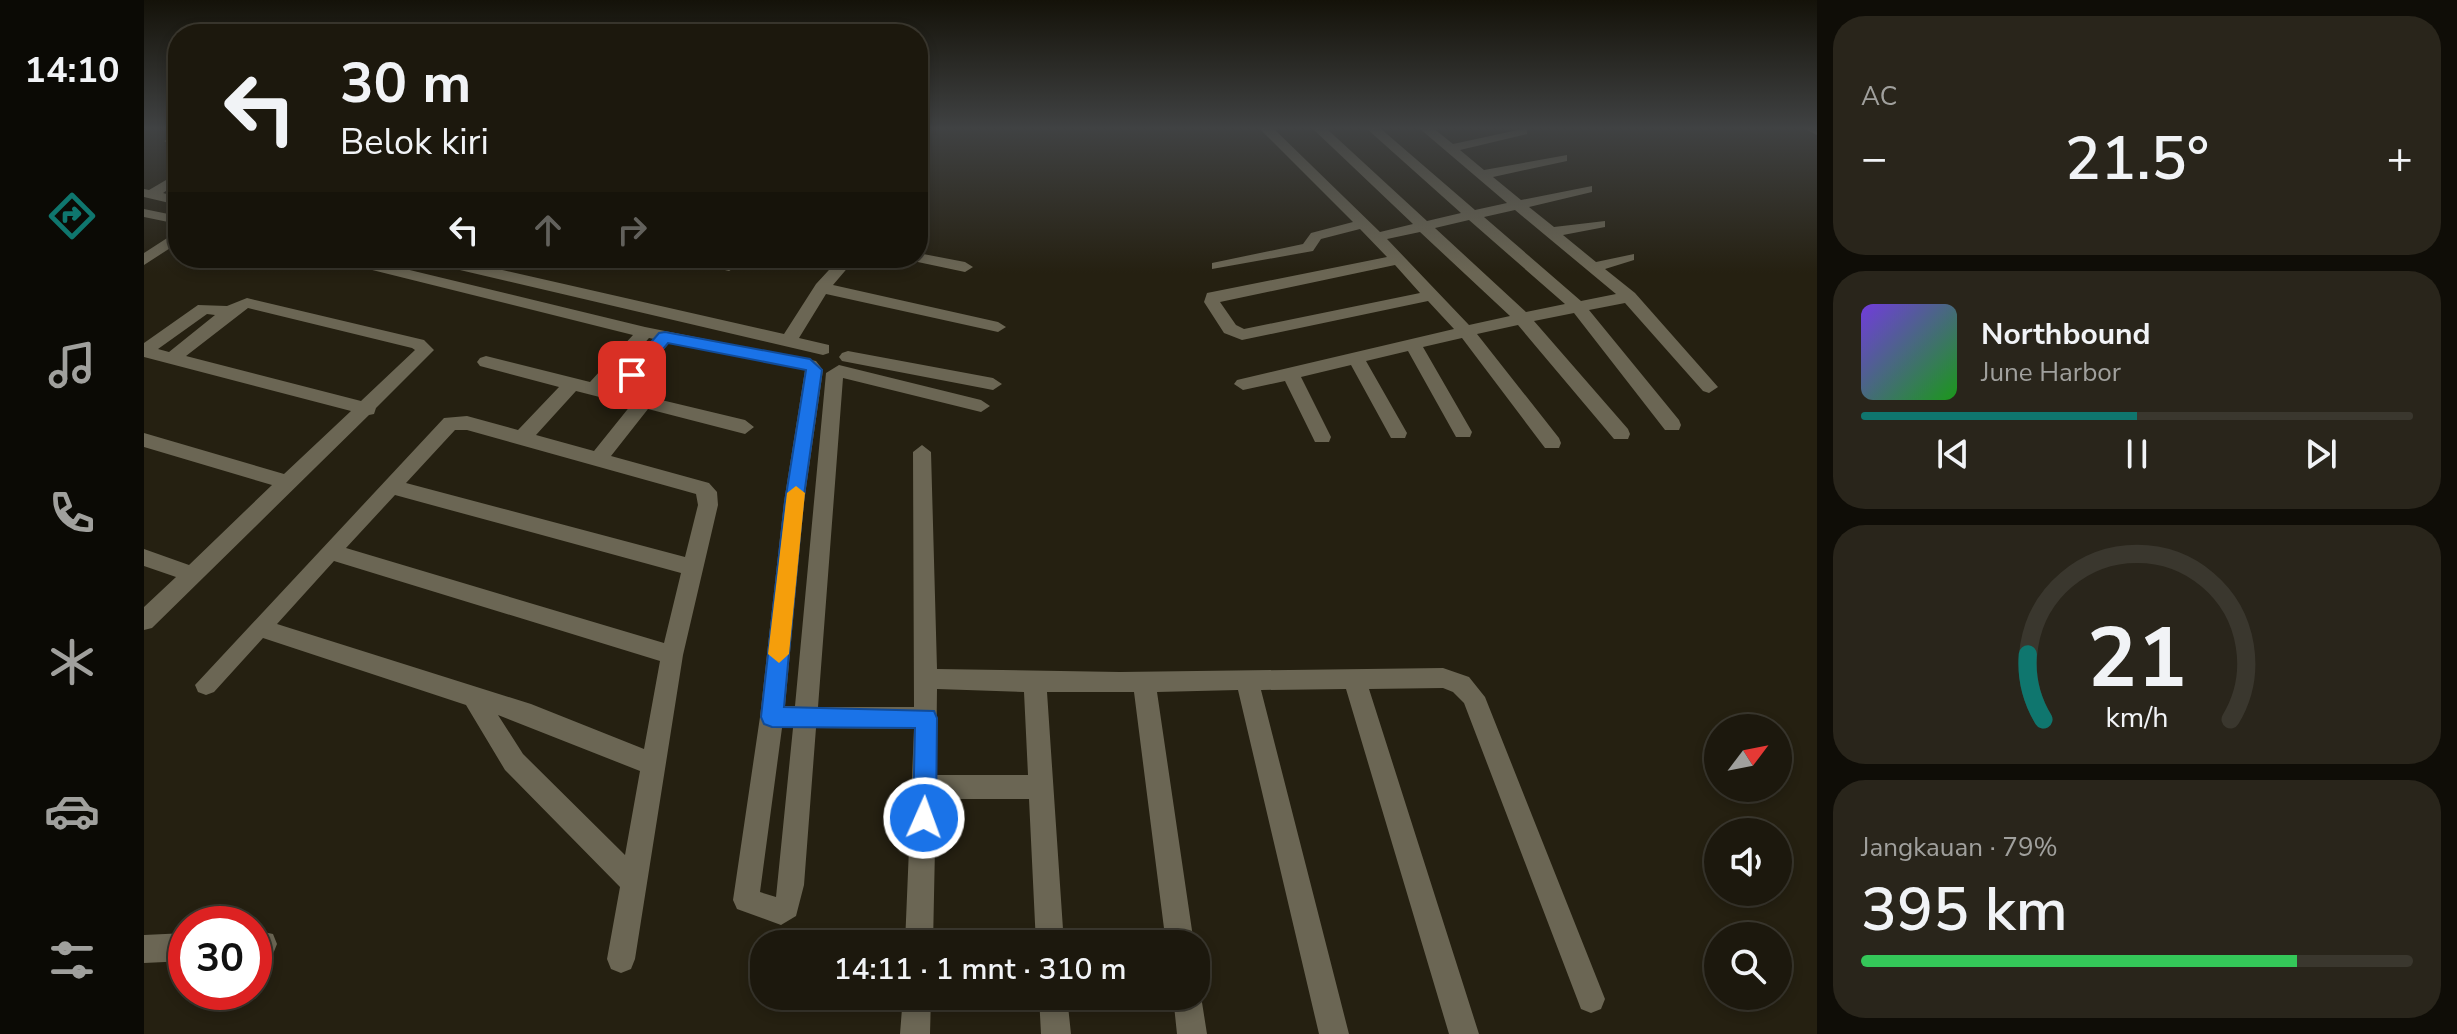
<!DOCTYPE html>
<html lang="id">
<head>
<meta charset="utf-8">
<style>
	:root { --surface:#1c180d; --page:#29251b; --text:#f1f3f6; --muted:#a0a09d; --line:#3a372e; --accent:#0f766e }
	body { margin:0; font-family:"Nunito Sans",sans-serif; background:var(--page); color:var(--text); height:100vh; display:flex; flex-direction:column; font-size:30px; white-space:nowrap }
	* { box-sizing:border-box; margin:0 }
	p { font-size:26px; color:var(--muted) }
	.icon { flex:none; width:44px; height:44px; fill:none; stroke:currentColor; stroke-width:2; stroke-linecap:round; stroke-linejoin:round }
	.map { position:relative; flex:1; overflow:hidden }
	.panel { display:flex; flex-direction:column; gap:16px; padding:16px; background:#0f0d07; width:640px }
	.panel>* { flex:none }
	.banner { position:absolute; left:24px; top:24px; width:760px; height:244px; border-radius:32px; box-shadow:0 4px 12px #0003,0 0 0 2px var(--line); background:#1c180d; color:var(--text); overflow:hidden }
	.needle { width:52px; rotate:58deg }
	.fabs { position:absolute; left:1560px; top:714px; display:grid; gap:16px }
	.fabs a { display:grid; place-items:center; width:88px; height:88px; border-radius:50%; background:var(--surface); box-shadow:0 4px 12px #0003,0 0 0 2px var(--line); font-size:40px }
	.speed { position:absolute; left:24px; top:906px; display:flex; gap:16px; font-size:40px; font-weight:700; text-align:center }
	.speed>* { display:grid; place-content:center; width:104px; height:104px; border-radius:50%; background:var(--surface); box-shadow:0 4px 12px #0003,0 0 0 2px var(--line); line-height:1 }
	.speed .limit { border:12px solid #d22; background:#fff; color:#111 }
	.pin { position:absolute; display:grid; place-items:center; width:68px; height:68px; color:#fff; margin:-34px; border-radius:16px; box-shadow:0 4px 12px #0006 }
	.me { position:absolute; width:88px; margin:-44px; rotate:2deg; stroke-linejoin:round; filter:drop-shadow(0 0 6px #0008) }
	.turn { display:flex; align-items:center; gap:28px; height:168px; padding:0 40px; font-size:36px }
	.turn .icon { width:104px; height:104px; stroke-width:2.5 }
	.turn b { display:block; font-size:56px; line-height:68px }
	.lanes { display:flex; align-items:center; height:76px; padding:0 40px; background:#0003; justify-content:center; gap:40px; direction:ltr }
	.lanes .off { opacity:.35 }
	.big { font-size:60px; font-weight:600; line-height:1.1 }
	.panel .card { flex:1; display:flex; flex-direction:column; justify-content:center; gap:12px; min-width:0; padding:0 28px; border-radius:32px; background:var(--page) }
	.panel .dial { align-items:center; gap:0 }
	.dial svg { height:208px; overflow:visible; fill:none; stroke:var(--line); stroke-width:7; stroke-linecap:round; text-anchor:middle }
	.dial text { fill:var(--text); stroke:none }
	.song { display:flex; align-items:center; gap:24px }
	.cover { width:96px; height:96px; border-radius:12px; background:linear-gradient(135deg,hsl(260 70% 55%),hsl(120 70% 35%)) }
	.played { height:8px; border-radius:4px; background:linear-gradient(90deg,var(--accent) 50%,var(--line) 50%) }
	.keys { display:flex; justify-content:space-around; direction:ltr }
	.heat { display:flex; justify-content:space-between; align-items:center; font-size:44px; direction:ltr }
	.charge { height:12px; border-radius:6px; background:linear-gradient(90deg,#34c759 79%,var(--line) 0) }
	.trip { position:absolute; left:606px; top:930px; width:460px; height:80px; border-radius:32px; background:var(--surface); box-shadow:0 4px 12px #0003,0 0 0 2px var(--line); font-weight:600; line-height:80px; text-align:center }
	main { display:flex; flex:1; min-height:0 }
	.menu { display:flex; flex-direction:column; width:144px; justify-content:space-around; align-items:center; background:#0b0a05; color:var(--muted) }
	.menu .icon { width:56px; height:56px }
	.menu .active { color:var(--accent) }
	.menu b { font-size:36px; color:var(--text) }
	.map>svg:first-child { display:block }
	.lines { fill:none; stroke-linecap:round; stroke-linejoin:round }
	.minor { fill:#6b6654; fill-rule:evenodd }
	.route { fill:#1a73e8; stroke:#114b97; stroke-width:2 }
	.slow { fill:#f59e0b }
</style>
</head>
<body>
<main>
<nav class="menu">
<b>14:10</b>
<svg class="icon active" aria-label="directions" viewBox="0 0 24 24"><path d="M12 3l9 9-9 9-9-9zM9 14v-3h6M13 9l2 2-2 2"/></svg>
<svg class="icon" aria-label="music" viewBox="0 0 24 24"><path d="M9 18V5l10-2v13"/><circle cx="6" cy="18" r="3"/><circle cx="16" cy="16" r="3"/></svg>
<svg class="icon" aria-label="phone" viewBox="0 0 24 24"><path d="M5 4h4l2 5-3 2q2 4 5 5l2-3 5 2v4C11 20 4 13 5 4z"/></svg>
<svg class="icon" aria-label="climate" viewBox="0 0 24 24"><path d="M12 3v18M4 7l16 10M4 17L20 7"/></svg>
<svg class="icon" aria-label="car" viewBox="0 0 24 24"><path d="M5 17H2v-5l4-1 3-4h7l3 4 3 1v5h-3M9 17h6M6 11h13"/><circle cx="7" cy="17" r="2"/><circle cx="17" cy="17" r="2"/></svg>
<svg class="icon" aria-label="filters" viewBox="0 0 24 24"><path d="M4 7h16M4 17h16"/><circle cx="9" cy="7" r="2"/><circle cx="15" cy="17" r="2"/></svg>
</nav>
<div class="map">
<svg width="1673" height="1034" viewBox="0 0 1673 1034">
	<rect width="100%" height="100%" fill="#252011"/>
	<g class="lines">
		<path class="minor" d="M1115,128h14l107,104 33,-8 -101,-96h14l101,93 34,-8 -95,-85h14l95,82 32,-7 -88,-75h14l20,16 74,-16v6l-67,16 24,20 83,-15v6l-74,16 28,23 71,-14v6l-63,15 25,20 51,-6v6l-42,8 33,27 38,-8v6l-29,9 30,24 83,94 -9,6 -6,-2 -78,-88 -36,7 90,110 2,5 -2,5h-14l-91,-117 -40,8 94,108 2,5 -2,5h-14l-96,-114 -41,9 82,104 2,5 -2,5h-14l-83,-110 -39,9 49,85 -2,5h-14l-48,-86 -42,10 41,72 -2,5h-14l-40,-73 -50,12 30,60 -2,5h-14l-30,-61 -42,9 -9,-6 3,-4 217,-51 -26,-28 -186,39 -18,-7 -20,-31 3,-9 180,-36 -27,-28 -39,10 -8,12 -101,18v-6l91,-19 8,-11 42,-11zM1371,210l101,84 -35,7 -97,-84zM1325,220l96,84 -39,8 -91,-84zM1276,232l90,84 -41,9 -82,-86zM1251,265l25,28 -176,36 -8,-4 -16,-23z
			M1659,128h14v7z
			M34,134v9l-7,2 -7,-4z
			M34,173v10l-15,10 15,4v8l-34,-8v-8l5,1z
			M0,209l34,7v8l-34,-7z
			M34,231v12l-34,22v-12z
			M774,253l47,9 8,5 -8,5 -52,-11 -3,-3h8z
			M189,258h27l285,69 171,34 7,9 -19,132 -19,204h10l31,-333 13,-8 142,35 9,6 -9,6 -138,-34 -25,329h96l-1,-255 9,-7 9,7 6,217 183,3 323,-4 26,9 16,20 120,302 -4,10 -10,4 -10,-4 -117,-306 -11,-11 -10,-4 -74,1 110,345h-30l-103,-345 -85,1 88,344h-30l-81,-344 -81,2 37,252h-28l-32,-252h-87l17,252h-28l-7,-145h-93l-3,145h-28l9,-215 -98,-1 -12,157 -8,31 -15,9 -44,-16 -4,-9 27,-183 24,-215 21,-132 -135,-28 -42,50 117,28 9,7 -9,7 -97,-25 -37,47 98,27 8,9 1,13 -35,150 -48,304 -4,10 -10,4 -10,-4 -4,-10 13,-72 -115,-117 -39,-65 -203,-67 -49,54 -8,3 -8,-3 -3,-7 249,-267 23,-2 51,14 41,-43 -79,-21 -3,-4 3,-4 6,-2 104,26 43,-47 -297,-74zM505,338l5,1 -43,49 -5,-2zM432,391l55,14 -37,46 -58,-16zM311,430h12l229,64 2,11 -13,52 -279,-74zM251,495l286,78 -17,70 -318,-95zM190,561l326,100 -16,88 -113,-45 -254,-80zM793,689l87,3 4,83h-92zM354,715l142,56 -15,84 -102,-101zM638,728h11l-17,169 -16,-5z
			M278,258h28l334,76 32,-50 24,-26h16l-23,27 165,37 8,5 -8,5 -172,-38 -27,44 30,7v8l-6,2 -393,-92z
			M541,258h29l23,8 -8,5 -41,-10z
			M103,298l177,42 10,10 -58,58 -2,6 -5,1 -217,213 -8,2v-23l32,-30 -32,-11v-17l45,16 83,-80 -128,-38v-14l140,41 67,-63 -207,-54v-14l54,-38 29,1zM104,308l164,40 3,2 -54,51 -175,-45zM63,314l8,1 -46,37 -11,-3z
			M704,351l145,27 9,6 -9,6 -151,-29 -3,-4 3,-4z
			M110,930l19,4 4,10 -4,10 -19,4z
			M42,933v28l-42,2v-28z
			M1052,986l5,10 6,38h-30l-4,-38h23z
			M759,996h28l-1,38h-30z
			M895,996h28l4,38h-30z"/>
	</g>
	<linearGradient id="sky" x2="0" y2="1"><stop stop-color="#141209"/><stop offset="0.47" stop-color="#404243"/><stop offset="1" stop-color="#404243" stop-opacity="0"/></linearGradient>
	<rect width="1673" height="273" fill="url(#sky)"/>
	<path class="route" d="M521,332l145,27 12,11 -19,132 -19,205 150,4 3,7 -1,100 -3,8 -9,3 -8,-3 -3,-8 2,-90 -143,-1 -8,-3 -3,-7 24,-215 21,-132 -138,-27 -30,36h-12v-8l33,-38z"/>
	<path class="slow" d="M652,486l9,7 -16,161 -10,9 -11,-9 19,-161z"/>
</svg>
<div class="fabs">
<a><svg class="needle" viewBox="-14 -14 28 28"><path d="M0-13l5 13h-10z" fill="#e53935"/><path d="M0 13l5-13h-10z" fill="#a0a09d"/></svg></a>
<a><svg class="icon" aria-label="sound" viewBox="0 0 24 24"><path d="M4 9h4l5-4v14l-5-4H4zM17 9q2 3 0 6"/></svg></a>
<a><svg class="icon" aria-label="search" viewBox="0 0 24 24"><circle cx="10" cy="10" r="6"/><path d="M15 15l6 6"/></svg></a>
</div>
<div class="speed"><div class="limit">30</div></div>
<div class="pin" style="left:488px;top:375px;background:#d93025"><svg class="icon" aria-label="arrive" viewBox="0 0 24 24"><path d="M6 21V4h12l-3 4 3 4H6"/></svg></div>
<svg class="me" style="left:780px;top:818px" viewBox="-20 -20 40 40"><circle r="17" fill="#1a73e8" stroke="#fff" stroke-width="3"/><path d="M0-11L8 9 0 5-8 9z" fill="#fff"/></svg>
<div class="trip">14:11 · 1 mnt · 310 m</div>
<div class="banner">
<div class="turn"><svg class="icon" aria-label="left" viewBox="0 0 24 24"><path d="M17 20v-9H6M10 6l-5 5 5 5"/></svg><div><b>30 m</b>Belok kiri</div></div>
<div class="lanes"><svg class="icon" aria-label="left" viewBox="0 0 24 24"><path d="M17 20v-9H6M10 6l-5 5 5 5"/></svg><svg class="icon off" aria-label="ahead" viewBox="0 0 24 24"><path d="M12 20V5M6 11l6-6 6 6"/></svg><svg class="icon off" aria-label="right" viewBox="0 0 24 24"><path d="M7 20v-9h11M14 6l5 5-5 5"/></svg></div>
</div>
</div>
<section class="panel">
<div class="card"><p>AC</p>
<div class="heat"><a>−</a><b class="big">21.5°</b><a>+</a></div>
</div>
<div class="card">
<div class="song"><i class="cover"></i><div><b>Northbound</b><p>June Harbor</p></div></div>
<div class="played"></div>
<div class="keys"><svg class="icon" aria-label="previous" viewBox="0 0 24 24"><path d="M18 5L8 12l10 7zM5 5v14"/></svg><svg class="icon" aria-label="pause" viewBox="0 0 24 24"><path d="M8 5v14M16 5v14"/></svg><svg class="icon" aria-label="next" viewBox="0 0 24 24"><path d="M6 5l10 7-10 7zM19 5v14"/></svg></div>
</div>
<div class="card dial"><svg viewBox="0 0 100 80">
<path d="M14 69A42 42 0 1 1 86 69"/>
<path d="M14 69A42 42 0 0 1 8 44" stroke="#0f766e"/>
<text x="50" y="56" font-size="32" font-weight="700">21</text>
<text x="50" y="72" font-size="11">km/h</text>
</svg></div>
<div class="card"><p>Jangkauan · 79%</p><b class="big">395 km</b><div class="charge"></div></div>
</section>
</main>
</body>
</html>
